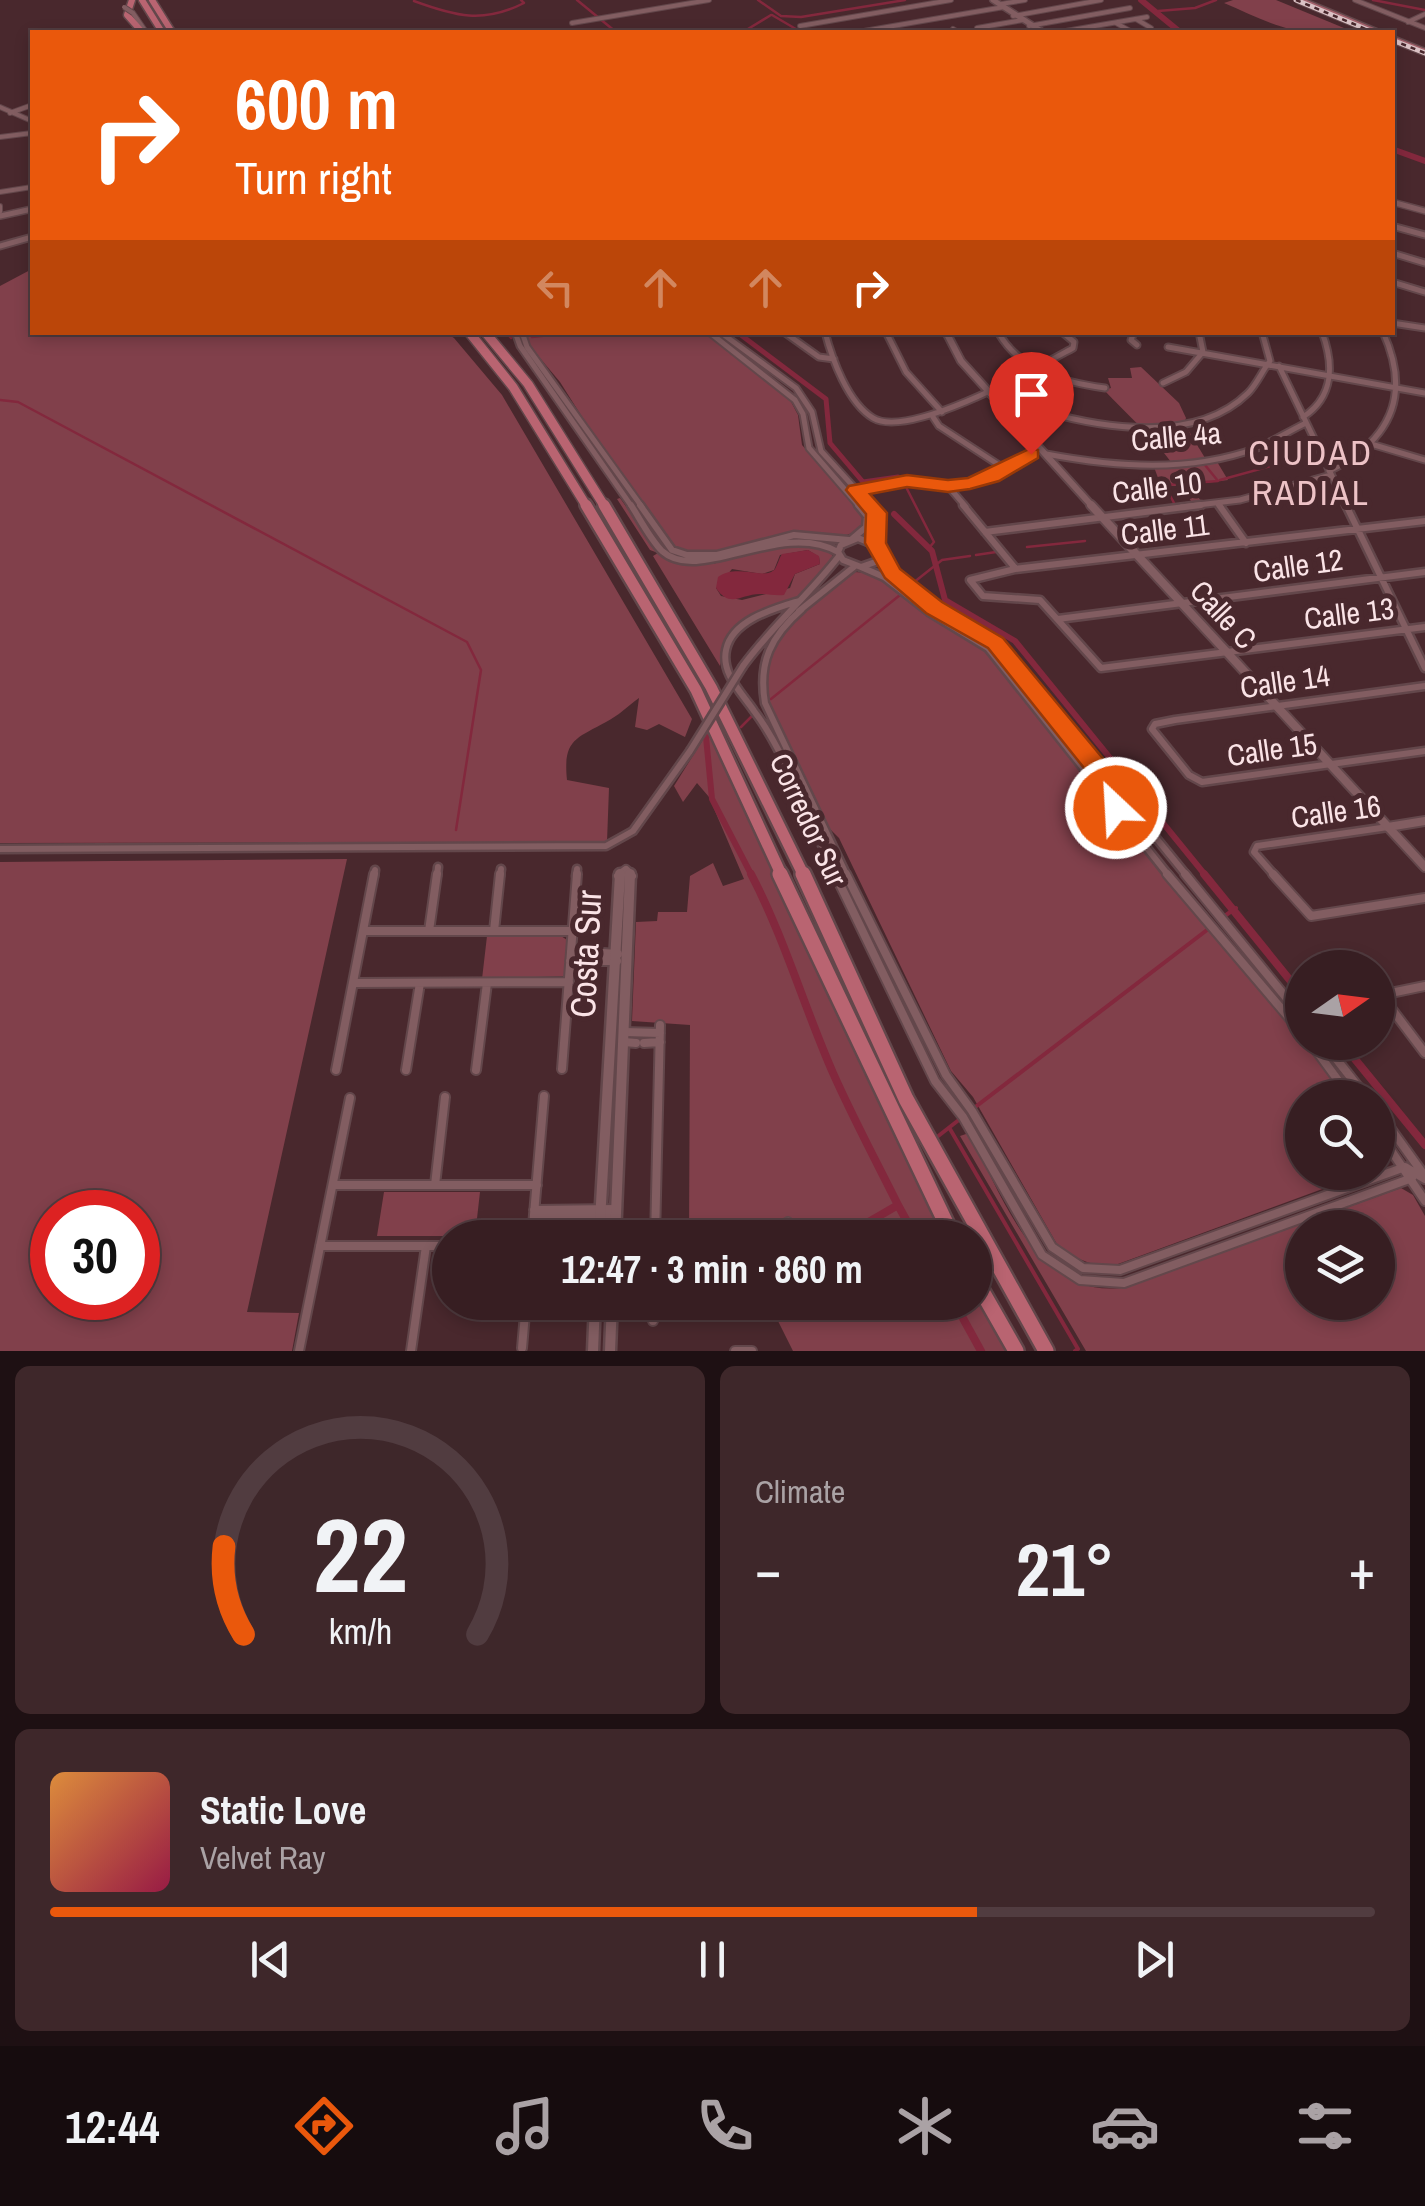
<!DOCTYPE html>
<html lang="en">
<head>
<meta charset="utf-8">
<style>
	:root { --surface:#371e22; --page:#3e272a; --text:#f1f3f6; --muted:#aaa2a5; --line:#513c40; --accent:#ea580c }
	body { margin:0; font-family:"Archivo Narrow",sans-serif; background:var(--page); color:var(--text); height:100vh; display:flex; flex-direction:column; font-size:38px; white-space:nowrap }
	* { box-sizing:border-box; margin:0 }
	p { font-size:32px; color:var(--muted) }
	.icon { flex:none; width:55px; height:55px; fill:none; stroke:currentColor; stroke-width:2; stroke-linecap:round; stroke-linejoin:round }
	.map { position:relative; height:1351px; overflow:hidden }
	.details { display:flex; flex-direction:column; gap:15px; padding:15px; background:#1e1013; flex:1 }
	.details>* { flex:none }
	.banner { position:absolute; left:30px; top:30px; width:1365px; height:305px; border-radius:0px; box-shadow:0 5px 15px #0003,0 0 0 2px var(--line); background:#ea580c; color:#fff; overflow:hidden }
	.needle { width:65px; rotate:76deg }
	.controls { position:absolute; left:1285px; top:950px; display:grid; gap:20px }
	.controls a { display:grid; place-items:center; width:110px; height:110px; border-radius:50%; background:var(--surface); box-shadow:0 5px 15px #0003,0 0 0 2px var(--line); font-size:50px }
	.speed { position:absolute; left:30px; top:1190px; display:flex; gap:20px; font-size:50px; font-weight:700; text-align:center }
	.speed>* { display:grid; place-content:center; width:130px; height:130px; border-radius:50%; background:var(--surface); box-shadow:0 5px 15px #0003,0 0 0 2px var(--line); line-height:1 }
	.speed .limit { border:15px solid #d22; background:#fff; color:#111 }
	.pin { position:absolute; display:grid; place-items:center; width:85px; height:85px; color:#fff; margin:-102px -42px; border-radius:50% 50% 50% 0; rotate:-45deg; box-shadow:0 0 10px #0007 }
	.pin .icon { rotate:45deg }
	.me { position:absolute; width:110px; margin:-55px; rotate:335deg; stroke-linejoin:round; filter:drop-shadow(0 0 8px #0008) }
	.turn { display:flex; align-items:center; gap:35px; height:210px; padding:0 40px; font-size:45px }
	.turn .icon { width:130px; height:130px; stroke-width:2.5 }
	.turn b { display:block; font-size:70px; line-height:85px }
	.lanes { display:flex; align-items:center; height:95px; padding:0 40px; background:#0003; justify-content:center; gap:50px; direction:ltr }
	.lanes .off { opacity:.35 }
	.big { font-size:75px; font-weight:700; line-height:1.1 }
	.details .tile { flex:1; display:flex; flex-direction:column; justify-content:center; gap:15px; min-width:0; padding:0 35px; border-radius:15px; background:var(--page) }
	.details .dial { align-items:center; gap:0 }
	.dial svg { height:260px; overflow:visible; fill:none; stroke:var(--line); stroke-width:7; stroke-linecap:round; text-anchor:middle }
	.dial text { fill:var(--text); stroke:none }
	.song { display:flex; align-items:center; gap:30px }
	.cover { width:120px; height:120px; border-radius:15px; background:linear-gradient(135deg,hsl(30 70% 55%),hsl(340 70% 35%)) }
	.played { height:10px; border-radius:5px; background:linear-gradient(90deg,var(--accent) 70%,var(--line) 70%) }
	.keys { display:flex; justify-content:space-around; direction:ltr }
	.heat { display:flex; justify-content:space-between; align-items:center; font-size:55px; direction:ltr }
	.details .tiles { flex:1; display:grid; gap:15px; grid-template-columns:1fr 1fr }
	.tile:last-child { grid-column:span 2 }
	.trip { position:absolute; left:432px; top:1220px; width:560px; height:100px; border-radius:50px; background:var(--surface); box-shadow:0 5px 15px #0003,0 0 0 2px var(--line); font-weight:700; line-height:100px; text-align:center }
	.tabs { display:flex; height:160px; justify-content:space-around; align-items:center; background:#160c0e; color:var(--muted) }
	.tabs .icon { width:70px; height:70px }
	.tabs .on { color:var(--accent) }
	.tabs b { font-size:45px; color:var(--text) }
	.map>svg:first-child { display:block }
	.green { fill:#81404b; fill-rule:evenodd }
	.water { fill:#83283d }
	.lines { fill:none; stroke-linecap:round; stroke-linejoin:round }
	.stream-far1 { stroke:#83283d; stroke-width:2.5 }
	.stream { stroke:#83283d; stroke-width:4 }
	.canal-far2 { stroke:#83283d; stroke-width:5 }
	.canal-far1 { stroke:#83283d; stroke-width:6 }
	.canal { stroke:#83283d; stroke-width:8 }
	.river { stroke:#83283d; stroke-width:6 }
	.minor-far3-casing { stroke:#63474b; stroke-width:6 }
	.minor-far2-casing { stroke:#63474b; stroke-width:9 }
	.minor-far1-casing { stroke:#63474b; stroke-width:11 }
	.minor-casing { stroke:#63474b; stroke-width:12 }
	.tertiary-far3-casing { stroke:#63474b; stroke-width:8 }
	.tertiary-far2-casing { stroke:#63474b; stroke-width:10 }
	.tertiary-far1-casing { stroke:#63474b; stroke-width:12 }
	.tertiary-casing { stroke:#63474b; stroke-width:15 }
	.secondary-casing { stroke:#63474b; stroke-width:8 }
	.primary-casing { stroke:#63474b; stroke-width:9 }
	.motorway-far3-casing { stroke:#63474b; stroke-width:9 }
	.motorway-far2-casing { stroke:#63474b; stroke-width:12 }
	.motorway-far1-casing { stroke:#63474b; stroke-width:16 }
	.motorway-casing { stroke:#63474b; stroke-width:20 }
	.minor-far3 { stroke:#825d61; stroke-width:4 }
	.minor-far2 { stroke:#825d61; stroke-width:5 }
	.minor-far1 { stroke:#825d61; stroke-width:6 }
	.minor { stroke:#825d61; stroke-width:8 }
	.tertiary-far3 { stroke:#825d61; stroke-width:5 }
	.tertiary-far2 { stroke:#825d61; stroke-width:6 }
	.tertiary-far1 { stroke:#825d61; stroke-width:8 }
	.tertiary { stroke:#825d61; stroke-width:10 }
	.secondary { stroke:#825d61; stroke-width:5 }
	.primary { stroke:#a3616b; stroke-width:6 }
	.motorway-far3 { stroke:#b96471; stroke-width:6 }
	.motorway-far2 { stroke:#b96471; stroke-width:9 }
	.motorway-far1 { stroke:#b96471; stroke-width:11 }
	.motorway { stroke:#b96471; stroke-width:15 }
	.rail-casing { stroke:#dbc2c5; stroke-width:5 }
	.rail { stroke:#49282d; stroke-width:2.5; stroke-dasharray:5; stroke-linecap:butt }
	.minor-bridge-far1-casing { stroke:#63474b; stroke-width:6; stroke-linecap:butt }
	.minor-bridge-casing { stroke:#63474b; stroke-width:11; stroke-linecap:butt }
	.minor-bridge-far1 { stroke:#825d61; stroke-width:4 }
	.minor-bridge { stroke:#825d61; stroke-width:6 }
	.route { fill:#ea580c; stroke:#983908; stroke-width:2.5 }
	.labels { text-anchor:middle; stroke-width:10; stroke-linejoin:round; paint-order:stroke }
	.street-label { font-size:30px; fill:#fae3e6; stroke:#49282d }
	.quarter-label { font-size:35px; letter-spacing:2.5px; fill:#edc2c6; stroke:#49282d }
	.near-street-label { font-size:35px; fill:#fae3e6; stroke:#49282d }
</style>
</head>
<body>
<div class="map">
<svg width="1425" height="1351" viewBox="0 0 1425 1351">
	<rect width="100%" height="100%" fill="#49282d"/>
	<path class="green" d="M1233,0h43l68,28c-45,13 -80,-8 -120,-25z
		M32,269v63h413l9,6 48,57 190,324 -7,18 -26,-13 -12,6 -12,-3 4,-29c-11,8 -21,18 -33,24 -31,17 -43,18 -39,58l42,8 -2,54 -607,1v-557z
		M526,333h178l84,63 10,19 4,30 59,67 2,12c-17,23 -50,5 -74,9 -39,6 -74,29 -114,16l-72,-99 -43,-68 -31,-37z
		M1141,367l38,36 7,15 -2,5 21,35 -34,4c-20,-28 -44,-47 -67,-72l7,-2 -3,-10h24l-2,-10z
		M1216,460l12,20 -37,5 11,18 -9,1 -12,-18h-20l-7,-19z
		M620,498l33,47 24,16 35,3 94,-23 26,12v6l-23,32 -72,34 -12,17 -5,24 -67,-110 5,-3 -8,-3 -33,-51zM808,550l11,7 1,7 -25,10 -5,14 -48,12 -21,-4 -5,-8 16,-19 30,5 12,-4 6,-15z
		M854,572l17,1 114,78 347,426 12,20 -42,1v74l64,1 -248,91c-25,4 -40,-4 -60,-18l-85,-149 -22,-26 -112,-233 -10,-10 -63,-132 -3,-21 16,-42z
		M709,730l161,354 77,153h-258l1,-212 -58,-4 4,-99 21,-1 1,-9h29l3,-36 23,-13 10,23 21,-7 -35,-82 -12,-14 -14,19 -9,-16z
		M347,859l-100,453 52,1 -7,38h-292v-489zM52,1212h86v86h-86z
		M487,936h74l6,4 -2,36 -83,3z
		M969,1133c34,64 69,170 158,154l274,-99 12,7 12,21v135h-339l-126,-215zM1302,1228h76v74h-76z
		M384,1192h96l-5,44h-98z
		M975,1288l35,63h-217l-24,-48 206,-1z"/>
	<path class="water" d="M808,550l11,6 1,8 -25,10 -11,21c-9,1 -15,-1 -24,-1 -19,0 -30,15 -44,-6l2,-11c19,-14 47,4 57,-8 3,-5 4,-11 7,-15z"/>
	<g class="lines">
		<path class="stream-far1" d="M577,0l39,32
			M758,0l23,16 20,1 104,-17
			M1373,0l52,10
			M414,1c41,15 69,23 110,2l-3,-3
			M1158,11l37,-3 21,-8
			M772,15l29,17
			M743,32l28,-17
			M506,332l5,6
			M532,337l46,-5
			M0,400l18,2 449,240 14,28 -25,160
			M1220,480l66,-18
			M905,485l29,57 -5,6
			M1175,505l-10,-20 53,-4 -13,-16
			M1027,547l58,-6
			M976,555l20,-3
			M913,583l29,-23 28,-4
			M771,699l129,-104
			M741,727l11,-11
			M706,737l5,-1"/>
		<path class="stream" d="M1226,915l10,-7
			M974,1108l233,-178
			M950,1129l128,220 -3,2
			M937,1137l23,-18"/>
		<path class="canal-far2" d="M737,332l89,67 4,44 33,39 35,-5"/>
		<path class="canal-far1" d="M894,514l38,37 13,49 70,41 191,235
			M706,737l6,62 40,77"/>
		<path class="canal" d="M751,874c33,63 53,133 82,199 20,45 43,88 65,132
			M1204,874l98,121
			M1341,1042l84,103
			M841,1238l57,-33 18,33
			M954,1302l27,49"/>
		<path class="river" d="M1141,0l39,32
			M1392,149l33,12"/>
		<g class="minor-far3-casing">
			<path id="minor-far3" d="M1355,0l70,28
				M1001,4l24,-4
				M133,13l13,19
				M1013,16l88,-16
				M1136,19l15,9
				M1408,22l17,-8
				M572,23l137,-23
				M1116,23l16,9
				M800,26l151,-26
				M1029,26l101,-18
				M977,28l46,-8
				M953,29l5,3
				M858,32l146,-25
				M1060,32l87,-15
				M0,107l32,14
				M10,113l22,-8
				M0,137l32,-4
				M0,192l32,-5
				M0,206v6"/>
		</g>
		<g class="minor-far2-casing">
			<path id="minor-far2" d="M1392,226l33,9
				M0,246l32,-9
				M1392,253l33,10
				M1392,282l33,10
				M1392,323l33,5
				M515,332l5,14 112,161
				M522,332l5,15 115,160
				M709,332l86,68 8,14 6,34 51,59
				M720,332l76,56 16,24 9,39 51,56
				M784,332l35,25 15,2
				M825,332c7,27 23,71 48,86 37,22 165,-51 200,-70l1,-6 -12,-10
				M886,332l20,40 36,40
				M998,332c23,40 64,50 107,56
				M1134,332l-3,8 6,5
				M1168,347l257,46
				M1279,366l68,141
				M1163,383l23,-11 17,-20 -4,-20
				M990,394c71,26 195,61 258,-1 9,-9 14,-22 22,-32l-8,-29
				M933,417l6,9 66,43
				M1303,417c31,-20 31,-53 19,-85
				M1371,444l54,16
				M1046,454c70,13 143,19 211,-6 17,-7 32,-17 49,-25
				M1329,471c61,-30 83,-75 54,-139
				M948,486l18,21
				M856,491l51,-10 41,5 22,-2 36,-15 32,-23
				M1218,503l3,4
				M1181,507l59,-7 91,-25"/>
		</g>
		<g class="minor-far1-casing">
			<path id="minor-far1" d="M631,505c9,14 19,34 31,46 37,34 119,-32 176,1
				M640,505l32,45 15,5h30l77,-20 55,5
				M870,505l7,8 -1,30
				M963,505l52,63
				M1219,505l27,38
				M1346,505l79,163
				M1425,521l-410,48 -45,11 13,16 57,4 61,68 324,-41
				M985,532l216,-27
				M858,538l22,9 1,13 -20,7 -18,-7 -5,-8 3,-7z
				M852,539l14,-12 1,-11 -9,-11
				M883,556l21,30 103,69 180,221
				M861,567l23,10 45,35 59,36 181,228
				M799,601c-26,8 -67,19 -73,49 -5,24 16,43 28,61 31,40 59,117 82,165
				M802,609c-31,27 -44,53 -37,94l82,173
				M799,611l56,-45
				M1058,619l367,-47
				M743,666c29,-40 66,-71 96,-110
				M1425,686l-250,34 -20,4 -3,5 37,46 13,7 223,-31
				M0,849l606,-3 27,-15 57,-80
				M374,876l1,-6
				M437,876l1,-9
				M500,876l1,-7
				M576,876l1,-7
				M1275,876l-21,-24 3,-6 131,-19"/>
		</g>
		<g class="minor-casing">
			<path id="minor" d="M835,874l100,207 28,36 79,138 38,25 44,3 288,-105
				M846,874l100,201 26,36 80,136 31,21 37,2 285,-103 20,12
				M1167,874l135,159
				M1185,874l117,143
				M1273,874l38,42 114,-18
				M363,931h209
				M429,931l8,-57
				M494,931l6,-57
				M571,951l47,3
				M570,961h47
				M353,983l216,-1
				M1425,986l-44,9 44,58
				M625,1032l35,1
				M624,1042l12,1
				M1310,1042l41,56
				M1323,1042l44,56
				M644,1043l16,-1
				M562,1069l15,-195
				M336,1070l38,-196
				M406,1070l14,-87
				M476,1070l11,-87
				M1378,1111l46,64
				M1378,1131l47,70
				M333,1185h204
				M435,1185l10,-88
				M534,1210l81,-1
				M534,1218l82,-1
				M532,1238l12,-142
				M655,1238l5,-213
				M763,1238l25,-16
				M320,1246h130
				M653,1302v19
				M522,1348l4,-46
				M299,1351l51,-253
				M411,1351l15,-105
				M735,1351h17"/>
		</g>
		<g class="tertiary-far3-casing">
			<path id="tertiary-far3" d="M0,216l32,-7"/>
		</g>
		<g class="tertiary-far2-casing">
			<path id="tertiary-far2" d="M946,332l15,29 132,146"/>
		</g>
		<g class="tertiary-far1-casing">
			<path id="tertiary-far1" d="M1091,505l334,362
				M1388,827l37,-6
				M618,876l8,-6 6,6"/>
		</g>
		<g class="tertiary-casing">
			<path id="tertiary" d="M599,1238l21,-364
				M615,1238l15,-364
				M593,1351l2,-49
				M610,1351l2,-49"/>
		</g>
		<g class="secondary-casing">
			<path id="secondary" d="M993,0l50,32
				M1392,202l33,9"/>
		</g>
		<g class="primary-casing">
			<path id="primary" d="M1299,0l77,32
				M1392,39l33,13"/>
		</g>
		<g class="motorway-far3-casing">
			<path id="motorway-far3" d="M132,0l-5,15 15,17
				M142,0l20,32
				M152,0l20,32"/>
		</g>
		<g class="motorway-far2-casing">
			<path id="motorway-far2" d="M469,332l44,55 74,120
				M485,332l43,52 77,123"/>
		</g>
		<g class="motorway-far1-casing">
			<path id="motorway-far1" d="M586,505l110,185 86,186
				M604,505l107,182 93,189"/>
		</g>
		<g class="motorway-casing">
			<path id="motorway" d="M780,874l173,364
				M803,874l103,225 140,252
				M975,1279l41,72"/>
		</g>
		<use href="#minor-far3" class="minor-far3"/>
		<use href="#minor-far2" class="minor-far2"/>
		<use href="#minor-far1" class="minor-far1"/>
		<use href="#minor" class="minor"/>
		<use href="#tertiary-far3" class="tertiary-far3"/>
		<use href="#tertiary-far2" class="tertiary-far2"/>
		<use href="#tertiary-far1" class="tertiary-far1"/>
		<use href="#tertiary" class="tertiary"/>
		<use href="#secondary" class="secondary"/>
		<use href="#primary" class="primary"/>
		<use href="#motorway-far3" class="motorway-far3"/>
		<use href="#motorway-far2" class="motorway-far2"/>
		<use href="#motorway-far1" class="motorway-far1"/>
		<use href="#motorway" class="motorway"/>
		<g class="rail-casing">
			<path id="rail" d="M1296,0l77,32
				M1392,40l33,13"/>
		</g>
		<use href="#rail" class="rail"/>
		<g class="minor-bridge-far1-casing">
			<path id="minor-bridge-far1" d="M124,7l9,6"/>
		</g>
		<g class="minor-bridge-casing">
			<path id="minor-bridge" d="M690,751l53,-85"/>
		</g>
		<use href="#minor-bridge-far1" class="minor-bridge-far1"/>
		<use href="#minor-bridge" class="minor-bridge"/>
	</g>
	<path class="route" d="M1031,448l7,2v8l-39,23 -29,8 -22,3 -41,-5 -37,7 17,19 -1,30 14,26 42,33 61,36 117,141 8,29 -4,7h-17l-7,-27 -112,-140 -62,-35 -41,-35 -20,-35 1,-29 -20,-24 3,-4 58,-11 41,5 20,-2z"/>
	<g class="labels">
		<g class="street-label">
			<text transform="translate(1176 437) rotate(-5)" y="10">Calle 4a</text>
			<text transform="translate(1157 488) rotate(-7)" y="10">Calle 10</text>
			<text transform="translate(1165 530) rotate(-7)" y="10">Calle 11</text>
			<text transform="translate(1298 566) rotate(-8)" y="10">Calle 12</text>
			<text transform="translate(1349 614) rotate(-7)" y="10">Calle 13</text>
			<text transform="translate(1223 615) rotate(47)" y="10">Calle C</text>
			<text transform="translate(1285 682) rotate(-8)" y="10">Calle 14</text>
			<text transform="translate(1272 750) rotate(-8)" y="10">Calle 15</text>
			<text transform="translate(1336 812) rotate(-8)" y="10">Calle 16</text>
			<text transform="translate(808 820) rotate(65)" y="10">Corredor Sur</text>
		</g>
		<g class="quarter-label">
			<text x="1311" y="465">CIUDAD<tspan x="1311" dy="40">RADIAL</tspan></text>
		</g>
		<g class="near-street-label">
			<text transform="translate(586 954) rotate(-87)" y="12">Costa Sur</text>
		</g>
	</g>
</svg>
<div class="controls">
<a><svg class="needle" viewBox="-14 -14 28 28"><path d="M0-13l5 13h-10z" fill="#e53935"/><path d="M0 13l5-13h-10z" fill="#aaa2a5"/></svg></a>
<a><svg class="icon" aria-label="search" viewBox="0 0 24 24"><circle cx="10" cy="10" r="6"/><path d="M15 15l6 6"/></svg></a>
<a><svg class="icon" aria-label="layers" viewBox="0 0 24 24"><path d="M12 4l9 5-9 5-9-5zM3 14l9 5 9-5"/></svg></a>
</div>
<div class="speed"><div class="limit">30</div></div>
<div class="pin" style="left:1031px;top:454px;background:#d93025"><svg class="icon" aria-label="arrive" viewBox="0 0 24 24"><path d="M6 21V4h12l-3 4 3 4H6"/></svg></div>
<svg class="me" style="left:1116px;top:808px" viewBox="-20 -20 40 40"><circle r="17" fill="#ea580c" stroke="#fff" stroke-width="3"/><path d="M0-11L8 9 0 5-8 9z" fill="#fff"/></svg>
<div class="trip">12:47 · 3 min · 860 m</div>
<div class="banner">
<div class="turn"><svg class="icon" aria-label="right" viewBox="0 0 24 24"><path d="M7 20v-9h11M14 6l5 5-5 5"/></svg><div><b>600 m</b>Turn right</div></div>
<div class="lanes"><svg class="icon off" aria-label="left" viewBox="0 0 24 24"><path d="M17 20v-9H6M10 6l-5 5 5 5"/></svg><svg class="icon off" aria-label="ahead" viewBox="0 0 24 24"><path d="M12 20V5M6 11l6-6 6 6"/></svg><svg class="icon off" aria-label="ahead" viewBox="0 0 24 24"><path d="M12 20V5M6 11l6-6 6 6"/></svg><svg class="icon" aria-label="right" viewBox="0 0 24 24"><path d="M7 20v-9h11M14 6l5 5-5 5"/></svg></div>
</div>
</div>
<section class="details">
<div class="tiles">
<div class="tile dial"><svg viewBox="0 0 100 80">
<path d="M14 69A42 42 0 1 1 86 69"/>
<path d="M14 69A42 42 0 0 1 8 42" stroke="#ea580c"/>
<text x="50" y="56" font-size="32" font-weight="700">22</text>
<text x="50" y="72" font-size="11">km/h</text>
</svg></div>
<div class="tile"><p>Climate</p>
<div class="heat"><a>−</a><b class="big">21°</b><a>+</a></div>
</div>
<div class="tile">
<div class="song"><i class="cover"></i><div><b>Static Love</b><p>Velvet Ray</p></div></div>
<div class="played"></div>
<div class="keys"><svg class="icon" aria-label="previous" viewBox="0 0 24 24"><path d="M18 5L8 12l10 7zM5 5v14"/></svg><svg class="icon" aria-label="pause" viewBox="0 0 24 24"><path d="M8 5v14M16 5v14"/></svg><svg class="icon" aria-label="next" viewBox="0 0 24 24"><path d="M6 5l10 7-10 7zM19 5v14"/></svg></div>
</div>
</div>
</section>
<nav class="tabs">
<b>12:44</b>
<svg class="icon on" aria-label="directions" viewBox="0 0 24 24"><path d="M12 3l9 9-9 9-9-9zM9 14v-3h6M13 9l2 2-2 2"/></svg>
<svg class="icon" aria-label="music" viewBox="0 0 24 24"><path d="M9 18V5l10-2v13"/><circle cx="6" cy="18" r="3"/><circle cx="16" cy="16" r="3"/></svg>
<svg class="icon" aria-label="phone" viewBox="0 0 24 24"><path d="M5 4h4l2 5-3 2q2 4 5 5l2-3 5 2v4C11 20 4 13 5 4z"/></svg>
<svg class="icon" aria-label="climate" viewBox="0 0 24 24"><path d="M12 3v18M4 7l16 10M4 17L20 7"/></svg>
<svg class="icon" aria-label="car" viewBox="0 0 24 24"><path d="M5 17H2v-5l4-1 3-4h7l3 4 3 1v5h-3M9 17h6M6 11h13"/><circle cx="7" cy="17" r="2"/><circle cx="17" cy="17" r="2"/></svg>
<svg class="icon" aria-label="filters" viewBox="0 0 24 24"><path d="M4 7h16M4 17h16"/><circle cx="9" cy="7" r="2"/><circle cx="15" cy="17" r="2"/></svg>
</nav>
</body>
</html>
